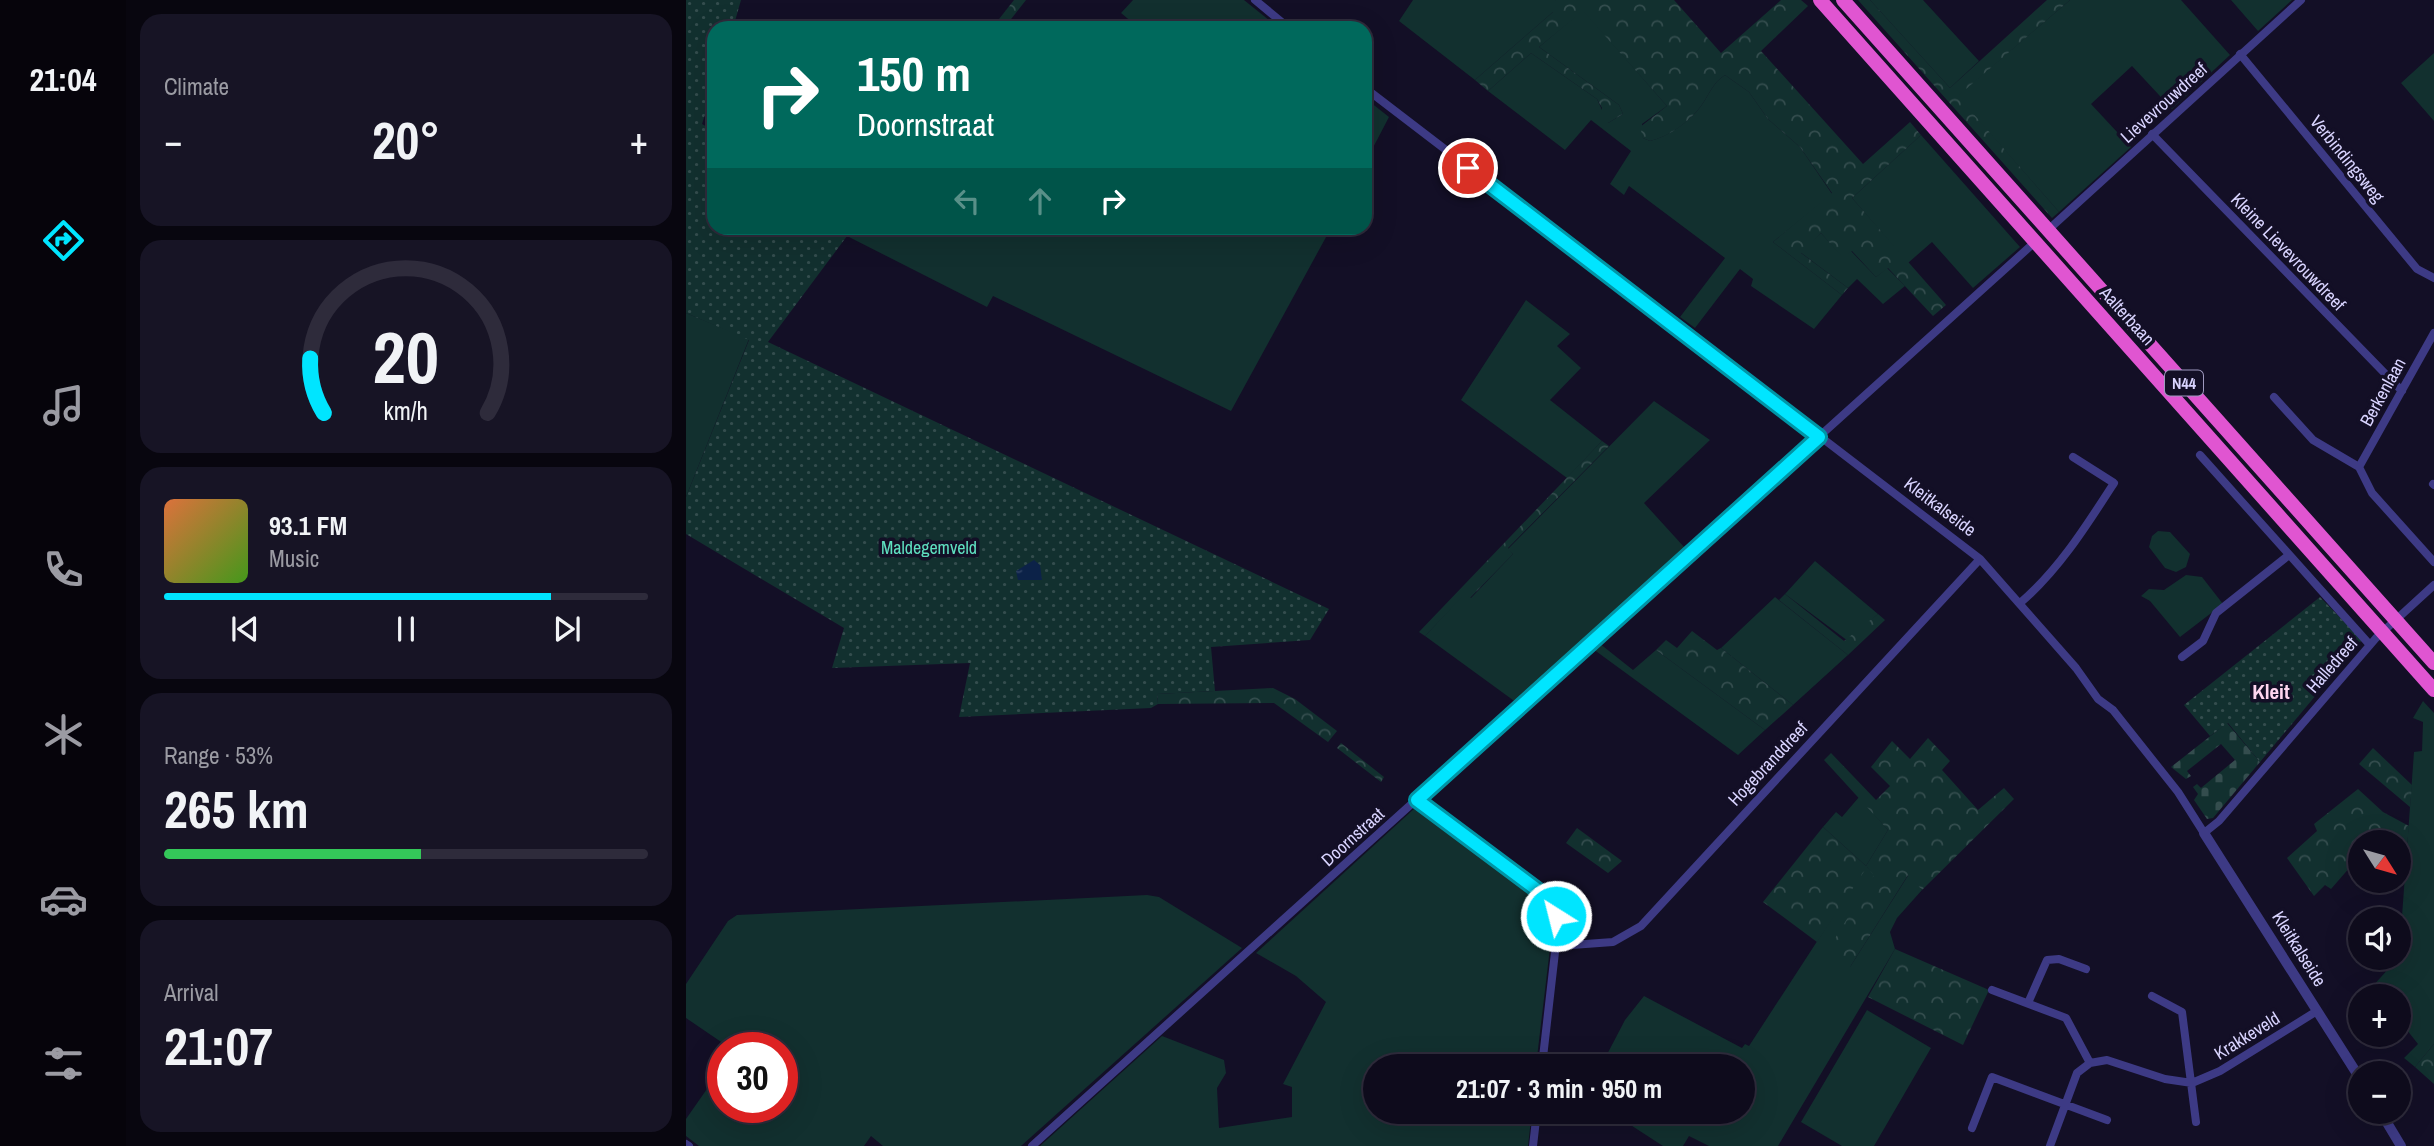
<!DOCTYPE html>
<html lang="en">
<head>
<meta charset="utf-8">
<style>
	:root { --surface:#0e0b1c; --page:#171425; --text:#f1f3f6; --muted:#9b9ba3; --line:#2e2b3b; --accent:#00e5ff }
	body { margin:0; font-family:"Archivo Narrow",sans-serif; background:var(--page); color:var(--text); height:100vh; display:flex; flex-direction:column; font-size:26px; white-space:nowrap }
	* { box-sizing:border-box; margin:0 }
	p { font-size:23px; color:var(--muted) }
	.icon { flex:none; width:38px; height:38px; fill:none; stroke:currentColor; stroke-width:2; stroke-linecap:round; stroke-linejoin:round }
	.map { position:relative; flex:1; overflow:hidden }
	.details { display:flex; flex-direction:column; gap:14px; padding:14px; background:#08060f; width:560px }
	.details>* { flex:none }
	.top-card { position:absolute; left:21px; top:21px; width:665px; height:214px; border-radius:21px; box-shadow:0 7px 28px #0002,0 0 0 2px var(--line); background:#00695c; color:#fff; overflow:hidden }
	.needle { width:46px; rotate:127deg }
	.tools { position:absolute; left:1662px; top:830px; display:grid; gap:14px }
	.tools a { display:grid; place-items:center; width:63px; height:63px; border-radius:50%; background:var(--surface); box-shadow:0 7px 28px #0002,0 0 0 2px var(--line); font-size:35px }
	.speed { position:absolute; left:21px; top:1032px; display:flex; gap:14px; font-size:35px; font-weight:700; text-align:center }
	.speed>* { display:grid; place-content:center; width:91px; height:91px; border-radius:50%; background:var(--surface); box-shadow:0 7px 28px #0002,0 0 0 2px var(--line); line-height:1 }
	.speed .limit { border:10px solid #d22; background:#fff; color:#111 }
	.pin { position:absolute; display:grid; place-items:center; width:60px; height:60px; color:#fff; margin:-30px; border:4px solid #fff; border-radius:50%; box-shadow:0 2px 7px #0007 }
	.me { position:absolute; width:77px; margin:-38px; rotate:324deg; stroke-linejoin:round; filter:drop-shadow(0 0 5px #0008) }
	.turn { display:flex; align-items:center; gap:24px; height:147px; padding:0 35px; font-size:32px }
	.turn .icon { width:91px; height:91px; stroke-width:2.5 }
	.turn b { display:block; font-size:49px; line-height:60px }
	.lanes { display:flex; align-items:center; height:66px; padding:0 35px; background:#0003; justify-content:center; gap:35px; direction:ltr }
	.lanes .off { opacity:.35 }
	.big { font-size:52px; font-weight:800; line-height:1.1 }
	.details .card { flex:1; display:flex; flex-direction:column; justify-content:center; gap:10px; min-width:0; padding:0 24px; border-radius:21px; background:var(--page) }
	.details .dial { align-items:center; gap:0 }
	.dial svg { height:182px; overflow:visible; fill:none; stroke:var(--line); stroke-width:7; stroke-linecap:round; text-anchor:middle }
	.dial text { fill:var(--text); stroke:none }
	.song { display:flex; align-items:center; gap:21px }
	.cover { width:84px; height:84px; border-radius:10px; background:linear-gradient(135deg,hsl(20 70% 55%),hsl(100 70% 35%)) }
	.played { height:7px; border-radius:4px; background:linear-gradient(90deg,var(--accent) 80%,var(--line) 80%) }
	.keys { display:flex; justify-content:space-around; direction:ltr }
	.heat { display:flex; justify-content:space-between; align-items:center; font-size:38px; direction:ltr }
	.charge { height:10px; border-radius:5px; background:linear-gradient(90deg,#34c759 53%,var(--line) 0) }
	.trip { position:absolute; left:677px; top:1054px; width:392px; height:70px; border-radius:35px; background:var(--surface); box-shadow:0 7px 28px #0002,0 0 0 2px var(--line); font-weight:800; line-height:70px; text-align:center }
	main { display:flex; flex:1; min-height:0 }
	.menu { display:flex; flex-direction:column; width:126px; justify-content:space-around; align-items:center; background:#06040b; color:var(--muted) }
	.menu .icon { width:49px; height:49px }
	.menu .current { color:var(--accent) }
	.menu b { font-size:32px; color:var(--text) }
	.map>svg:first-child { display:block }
	.grass { fill:#12302f }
	.forest { fill:url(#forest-crowns) }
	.cemetery { fill:url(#cemetery-stones) }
	.park { fill:url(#park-dots) }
	.water { fill:url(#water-ripples) }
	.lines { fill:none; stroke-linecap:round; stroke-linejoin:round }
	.minor { stroke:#3d3a85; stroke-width:8 }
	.tertiary { stroke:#3d3a85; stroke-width:10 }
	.trunk { stroke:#e055d1; stroke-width:14 }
	.route-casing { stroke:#0095a6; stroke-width:18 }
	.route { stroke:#00e5ff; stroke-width:12 }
	.labels { text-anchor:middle; stroke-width:7; stroke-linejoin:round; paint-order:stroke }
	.shield { fill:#130f26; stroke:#9e99be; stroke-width:2 }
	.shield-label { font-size:16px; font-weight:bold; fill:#d9d4ff }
	.street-label { font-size:18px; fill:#d9d4ff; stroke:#130f26 }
	.park-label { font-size:18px; fill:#5fe0c0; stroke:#130f26 }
	.quarter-label { font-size:21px; font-weight:bold; fill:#ffd6f0; stroke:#130f26 }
</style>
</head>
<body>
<main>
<nav class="menu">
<b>21:04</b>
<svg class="icon current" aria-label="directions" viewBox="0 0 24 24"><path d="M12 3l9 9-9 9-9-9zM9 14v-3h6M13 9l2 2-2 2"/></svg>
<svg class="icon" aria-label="music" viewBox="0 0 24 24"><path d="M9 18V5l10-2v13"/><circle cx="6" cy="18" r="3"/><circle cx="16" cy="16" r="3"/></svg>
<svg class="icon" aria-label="phone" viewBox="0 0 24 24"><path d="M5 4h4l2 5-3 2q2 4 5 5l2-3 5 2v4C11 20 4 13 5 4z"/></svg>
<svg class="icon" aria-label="climate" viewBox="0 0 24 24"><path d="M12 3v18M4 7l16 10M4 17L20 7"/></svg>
<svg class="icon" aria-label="car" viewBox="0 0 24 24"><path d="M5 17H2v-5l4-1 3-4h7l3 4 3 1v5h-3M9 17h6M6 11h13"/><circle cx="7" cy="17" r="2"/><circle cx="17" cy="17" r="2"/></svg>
<svg class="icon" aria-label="filters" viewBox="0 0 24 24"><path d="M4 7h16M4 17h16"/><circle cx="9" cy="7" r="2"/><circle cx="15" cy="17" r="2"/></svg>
</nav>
<section class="details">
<div class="card"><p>Climate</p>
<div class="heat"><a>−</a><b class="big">20°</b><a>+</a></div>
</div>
<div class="card dial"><svg viewBox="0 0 100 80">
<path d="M14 69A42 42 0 1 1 86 69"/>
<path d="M14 69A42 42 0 0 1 8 45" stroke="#00e5ff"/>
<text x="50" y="56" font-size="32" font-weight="700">20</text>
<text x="50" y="72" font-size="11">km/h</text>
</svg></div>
<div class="card">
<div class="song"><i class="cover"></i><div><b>93.1 FM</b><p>Music</p></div></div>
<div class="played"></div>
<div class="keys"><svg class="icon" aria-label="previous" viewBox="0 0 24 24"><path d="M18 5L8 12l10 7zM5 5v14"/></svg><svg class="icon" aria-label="pause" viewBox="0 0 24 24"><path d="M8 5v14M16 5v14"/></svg><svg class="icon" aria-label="next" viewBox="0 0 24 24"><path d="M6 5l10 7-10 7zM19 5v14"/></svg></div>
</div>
<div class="card"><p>Range · 53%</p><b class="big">265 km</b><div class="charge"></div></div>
<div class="card"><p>Arrival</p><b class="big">21:07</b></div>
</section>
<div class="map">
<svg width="1748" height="1146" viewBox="0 0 1748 1146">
	<defs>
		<pattern id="forest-crowns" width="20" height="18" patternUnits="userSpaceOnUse" patternTransform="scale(1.75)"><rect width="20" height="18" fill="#12302f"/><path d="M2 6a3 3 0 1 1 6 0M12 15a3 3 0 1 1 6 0" fill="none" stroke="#344d4e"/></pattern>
		<pattern id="cemetery-stones" width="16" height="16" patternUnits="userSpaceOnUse" patternTransform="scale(1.75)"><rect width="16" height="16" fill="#12302f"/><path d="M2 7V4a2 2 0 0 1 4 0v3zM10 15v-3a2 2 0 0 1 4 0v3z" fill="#344d4e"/></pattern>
		<pattern id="park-dots" width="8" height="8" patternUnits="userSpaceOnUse" patternTransform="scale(1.75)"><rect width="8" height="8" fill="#12302f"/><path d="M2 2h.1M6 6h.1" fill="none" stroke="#344d4e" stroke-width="1.8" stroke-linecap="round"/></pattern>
		<pattern id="water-ripples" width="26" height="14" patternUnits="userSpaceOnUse" patternTransform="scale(1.75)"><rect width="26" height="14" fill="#0c2248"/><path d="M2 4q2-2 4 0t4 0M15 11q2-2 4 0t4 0" fill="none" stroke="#2f4163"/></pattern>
	</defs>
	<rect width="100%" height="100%" fill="#130f26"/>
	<path class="grass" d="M447,0h111l35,28h-140l-18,-15z
		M727,0h143l-3,12 -78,68 -76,-59z
		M1184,0h53l56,61 -29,27z
		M1384,0h111l49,55 -58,54 -40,-43 -41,38 40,43 -72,65 -102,-116z
		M1545,0h61l-34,31z
		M897,10l84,96 -25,18 1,14 7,3c19,-5 39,-19 51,-35 8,-11 12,-24 24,-31l24,17 19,27 32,28 32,47 -59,48 69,53 -28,34 -63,-43 2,-7 -13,-10 -45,59 -15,-11 45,-59 -96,-72 -5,9 -14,-11 21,-33 -40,-31 -26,30 -77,-59 43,-38 66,46 11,24 15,-9 -4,-9 -80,-58z
		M1748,53v68l-33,-38z
		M679,98l24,19 -24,46z
		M1235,135l99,112 -47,41 -41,-46 -24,21 -56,-65z
		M167,228h478l-100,183 -238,-115 -6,11 -140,-71z
		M1135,233l22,24 8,-6 25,26 11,-9 18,18 -22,18 -26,-25 -9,9 -48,-36z
		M840,300l44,34 -13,12 24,22 -31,32 52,41 -35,37 -106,-78z
		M0,313l63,26 -63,158z
		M968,401l56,39 -66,63 41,45 -168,155 -92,-67 40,-43 6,5 42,-44 -5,-5z
		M1472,531l12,1 20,22 -4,13 -10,5 -11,-4 -16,-21 3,-11z
		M1129,561l63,53 -30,27 -63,-47z
		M1500,575l16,2 21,27 -43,33 -30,-36 -9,-5 8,-7 15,1z
		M1089,597l73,58 -55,50 -72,-57z
		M913,643l34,27 23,-20 109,80 -27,25 -145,-106z
		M1737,701l11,12v331l-19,23 -11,-9 14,-14 -19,-24v-24h-19l-8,-9 27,-30 15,-205 8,-1 1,-29 -10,-4z
		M1173,797l29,33 -22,36 9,8 -25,93 59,-93 13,16 -25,28 -7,14 5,17 -117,197h-69l-20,-10 -6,10h-20l-54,-35h134v-45h-142l24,-46 19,-24 98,52 3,-4 4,2 117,-180 -43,-39 13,-15 6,5z
		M729,808l133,98 4,25 -16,135h-160v45h156l-4,35h-488l122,-110 62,24 2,13 -9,15 2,40 73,-11v-30l-9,-3 43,-82 -30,-26 -40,-23z
		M461,895l12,2 83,51 -221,198h-138l-12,-10 -7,10h-165l-13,-10v-17l37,-53v42h59v-60h-52l-44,-30v-34l42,-63 9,-6z
		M1181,1010l64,38 -57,98h-32l-41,-24z"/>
	<path class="forest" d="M328,0h12l-22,28h-12z
		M870,0h118l47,53 60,-53h20l7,6 -47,45 102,113 47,-42 11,13 -69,63 94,107 -13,11 -45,-48 -12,9 -24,-26 -9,7 -22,-25 -20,20 47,35 -6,7 -69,-53 59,-49 -32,-46 -32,-28 -19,-27 -24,-17c-12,7 -16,20 -24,31 -12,16 -31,30 -51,35l-7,-3 -3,-11 27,-21 -84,-95 -44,36 80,58 4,9 -15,9 -6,-2v-13l-5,-9 -66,-46 -43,38 -13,-11 78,-68v-10z
		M1172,0h12l80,88 97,-88h23l-112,96 101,116 -7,6z
		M916,441l7,5 -101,102 5,6 -43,44 -5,-4 -40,42 -6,-4z
		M1099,594l59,47 34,-27 7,6 -37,35 -69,-55z
		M1006,631l25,19 4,-2 72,57 -28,25 -109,-80 10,-10 11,8z
		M587,688l22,11 42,32 -9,11 -54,-39 -116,1 -1,-10z
		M1242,738l22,23 -8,9 36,40 26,-22 10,11 -92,91 -14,-15 -58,92 -24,-14 48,-78 -7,-8 -50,75 -54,-40 60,-75 43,39 22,-36 -64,-70 7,-7 45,47 14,-14 -19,-19 21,-26 18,18z
		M655,743l43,34 -3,5 -44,-34z
		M1687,748l39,37 -2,22 -51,-43z
		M1672,789l25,23 26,14 -2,20 -8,3v-7h-38v21l-10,3 -20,23 -6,-4 -11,11 -27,-38 30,-27 -3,-7z
		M891,828l45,33 -14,12 -42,-30z
		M1209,949l94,41 -26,55 -95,-48z
		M1748,1044v40l-19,-17z"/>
	<path class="cemetery" d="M1541,723l33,39 -47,56 -6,1 -13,-19 4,-6 -5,-7 4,-3 4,4 34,-28 -14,-16 -34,27 4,5 -5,3 -15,-12z"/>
	<path class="park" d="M0,0h55l-8,28h-19v59l-12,37 12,7v97h139l-85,114 561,267 -19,31 -99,7 4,44 -58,3 1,10 -7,4 -192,9 11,-54 -138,5 12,-40 -158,-94v-37l63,-157 -63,-27z
		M1634,597l42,43 -102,122 -32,-39 -18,13 -26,-31z"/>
	<path class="water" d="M348,560l6,5 2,15h-24l-2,-9z"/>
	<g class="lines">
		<path class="minor" d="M569,0l34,28
			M1554,54l177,215 17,9
			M679,88l615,471 96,109 22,31 15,11 65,82 26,41 15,-12 157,-183 58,-53
			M1466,134l250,257
			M1362,230l253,-230
			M1588,397l39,43 46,27 13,26 62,69
			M1514,455l170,190
			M1673,467l75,-134
			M1747,484l1,1
			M1334,603c38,-32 67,-78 94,-120l-41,-26
			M1496,657l21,-16 13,-28 73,-58
			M731,800l121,90 16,18 4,18 -16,140
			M872,946l55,-4 28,-16 339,-367
			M1306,990l74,28 24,45
			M1466,996l30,16 14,110
			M1342,1003l19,-43 12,-1 27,10
			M1286,1128l20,-51 115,43
			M0,1144l3,2
			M346,1146l1003,-904
			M847,1146l4,-35
			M1364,1146l27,-73 13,-10 17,-3 58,19 27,4 28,-12 97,-60"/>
		<path class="tertiary" d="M1518,833l157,247
			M1694,1111l21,35"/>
		<path class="trunk" d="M1134,0l614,690
			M1157,0l591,663"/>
	</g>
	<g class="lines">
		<g class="route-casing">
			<path id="route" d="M782,168l351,269 -402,363 127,95 12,21"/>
		</g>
		<use href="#route" class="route"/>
	</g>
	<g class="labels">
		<rect class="shield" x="1479" y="370.5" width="38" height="25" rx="5"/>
		<g class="shield-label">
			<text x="1498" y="389">N44</text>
		</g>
		<g class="street-label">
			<text transform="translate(1478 103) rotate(-42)" y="6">Lievevrouwdreef</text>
			<text transform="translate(1661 159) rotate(51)" y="6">Verbindingsweg</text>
			<text transform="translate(1602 252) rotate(46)" y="6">Kleine Lievevrouwdreef</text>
			<text transform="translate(1441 316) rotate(48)" y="6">Aalterbaan</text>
			<text transform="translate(1697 392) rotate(-61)" y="6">Berkenlaan</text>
			<text transform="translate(1254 507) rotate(37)" y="6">Kleitkalseide</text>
			<text transform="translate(1646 665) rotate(-49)" y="6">Halledreef</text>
			<text transform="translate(1082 764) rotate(-47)" y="6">Hogebranddreef</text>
			<text transform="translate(667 837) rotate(-42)" y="6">Doornstraat</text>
			<text transform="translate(1613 949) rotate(58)" y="6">Kleitkalseide</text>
			<text transform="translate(1561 1036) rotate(-32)" y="6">Krakkeveld</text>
		</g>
		<g class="park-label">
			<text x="243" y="554">Maldegemveld</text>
		</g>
		<g class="quarter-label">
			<text x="1585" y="699">Kleit</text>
		</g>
	</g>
</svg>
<div class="tools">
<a><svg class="needle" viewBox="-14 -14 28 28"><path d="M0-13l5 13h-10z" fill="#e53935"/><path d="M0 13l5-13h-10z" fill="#9b9ba3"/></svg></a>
<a><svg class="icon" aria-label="sound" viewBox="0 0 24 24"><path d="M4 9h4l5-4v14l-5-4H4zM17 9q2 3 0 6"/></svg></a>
<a>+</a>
<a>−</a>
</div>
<div class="speed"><div class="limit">30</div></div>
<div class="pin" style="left:782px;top:168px;background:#d93025"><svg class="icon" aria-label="arrive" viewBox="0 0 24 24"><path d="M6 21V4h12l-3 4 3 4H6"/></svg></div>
<svg class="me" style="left:870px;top:916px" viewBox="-20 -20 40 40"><circle r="17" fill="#00e5ff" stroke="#fff" stroke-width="3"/><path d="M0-11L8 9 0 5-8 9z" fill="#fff"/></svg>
<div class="trip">21:07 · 3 min · 950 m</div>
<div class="top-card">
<div class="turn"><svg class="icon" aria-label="right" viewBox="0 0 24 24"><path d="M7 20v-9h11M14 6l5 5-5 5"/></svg><div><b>150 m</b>Doornstraat</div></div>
<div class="lanes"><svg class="icon off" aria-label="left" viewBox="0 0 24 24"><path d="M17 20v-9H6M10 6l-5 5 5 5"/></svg><svg class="icon off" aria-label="ahead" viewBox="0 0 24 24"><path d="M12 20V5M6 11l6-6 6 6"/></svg><svg class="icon" aria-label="right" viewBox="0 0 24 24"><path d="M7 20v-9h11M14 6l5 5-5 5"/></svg></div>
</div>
</div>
</main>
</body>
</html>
